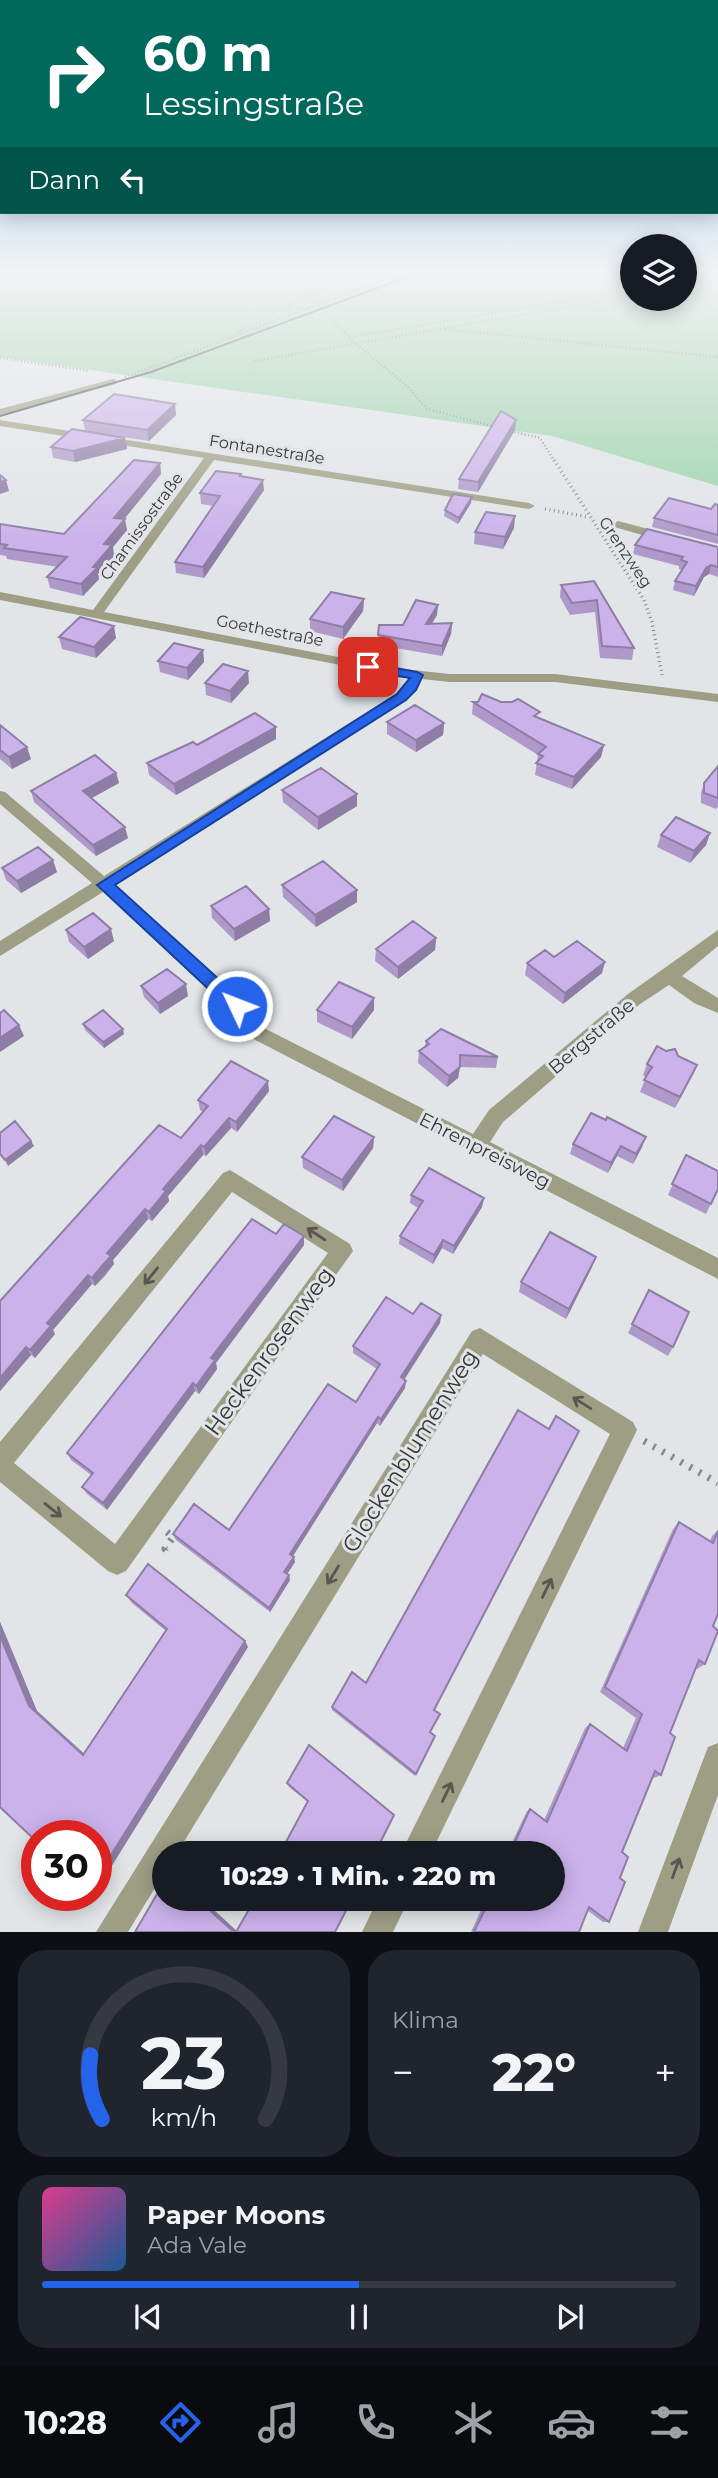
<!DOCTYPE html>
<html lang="de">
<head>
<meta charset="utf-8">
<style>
	:root { --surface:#171b24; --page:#20242c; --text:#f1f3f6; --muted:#9ea1a6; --line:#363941; --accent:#2563eb }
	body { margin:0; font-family:Montserrat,sans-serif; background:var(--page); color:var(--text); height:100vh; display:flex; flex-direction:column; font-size:26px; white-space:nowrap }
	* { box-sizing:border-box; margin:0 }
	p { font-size:23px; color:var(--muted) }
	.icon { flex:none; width:38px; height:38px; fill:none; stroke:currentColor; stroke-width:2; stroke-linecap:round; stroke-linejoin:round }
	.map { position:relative; height:1932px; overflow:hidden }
	.details { display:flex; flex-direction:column; gap:18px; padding:18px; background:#0d0f14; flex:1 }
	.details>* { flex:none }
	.banner { position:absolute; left:0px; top:0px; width:719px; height:214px; box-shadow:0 4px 18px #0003; background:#00695c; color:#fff; overflow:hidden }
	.fabs { position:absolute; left:620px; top:234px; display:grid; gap:14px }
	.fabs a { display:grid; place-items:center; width:77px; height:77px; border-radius:50%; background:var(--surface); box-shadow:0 4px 18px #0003; font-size:35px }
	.speed { position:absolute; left:21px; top:1820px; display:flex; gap:14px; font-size:35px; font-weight:700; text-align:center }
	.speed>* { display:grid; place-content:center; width:91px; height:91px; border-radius:50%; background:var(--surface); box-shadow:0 4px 18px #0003; line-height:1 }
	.speed .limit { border:10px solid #d22; background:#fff; color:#111 }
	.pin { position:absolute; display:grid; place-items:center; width:60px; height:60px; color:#fff; margin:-30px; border-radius:14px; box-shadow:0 4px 10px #0006 }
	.me { position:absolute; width:77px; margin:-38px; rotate:313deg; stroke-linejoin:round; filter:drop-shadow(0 0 5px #0008) }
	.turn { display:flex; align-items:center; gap:24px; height:147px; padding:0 28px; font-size:32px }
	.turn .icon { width:91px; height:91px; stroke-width:2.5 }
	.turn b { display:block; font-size:49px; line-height:60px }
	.then { display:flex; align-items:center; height:66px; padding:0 28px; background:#0003; gap:14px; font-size:26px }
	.big { font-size:52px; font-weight:800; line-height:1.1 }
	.details .card { flex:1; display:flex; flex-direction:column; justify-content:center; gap:10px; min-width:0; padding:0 24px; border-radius:28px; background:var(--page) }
	.details .dial { align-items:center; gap:0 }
	.dial svg { height:182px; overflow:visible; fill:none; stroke:var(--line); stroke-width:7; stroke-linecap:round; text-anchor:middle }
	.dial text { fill:var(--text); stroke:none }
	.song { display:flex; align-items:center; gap:21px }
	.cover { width:84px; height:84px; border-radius:10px; background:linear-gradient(135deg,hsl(330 70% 55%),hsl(210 70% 35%)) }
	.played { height:7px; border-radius:4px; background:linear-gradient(90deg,var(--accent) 50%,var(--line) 50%) }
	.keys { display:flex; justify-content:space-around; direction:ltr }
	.heat { display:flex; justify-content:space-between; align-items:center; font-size:38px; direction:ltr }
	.details .tiles { flex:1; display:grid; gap:18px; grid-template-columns:1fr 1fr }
	.card:last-child { grid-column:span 2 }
	.trip { position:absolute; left:152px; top:1841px; width:413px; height:70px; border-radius:35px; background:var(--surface); box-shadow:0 4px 18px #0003; font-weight:800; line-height:70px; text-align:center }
	.tab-bar { display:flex; height:112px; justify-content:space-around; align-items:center; background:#090b0e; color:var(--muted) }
	.tab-bar .icon { width:49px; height:49px }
	.tab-bar .current { color:var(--accent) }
	.tab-bar b { font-size:32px; color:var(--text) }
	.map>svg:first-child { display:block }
	.green { fill:#9cd3aa }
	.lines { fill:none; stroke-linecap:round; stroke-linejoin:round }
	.path-far2 { stroke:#878a8c; stroke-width:2.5; stroke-dasharray:1 2.5; stroke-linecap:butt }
	.path-far1 { stroke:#878a8c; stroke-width:3.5; stroke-dasharray:1 3.5; stroke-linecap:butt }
	.path { stroke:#878a8c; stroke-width:7; stroke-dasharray:2.5 8; stroke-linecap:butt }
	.minor { fill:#9d9e84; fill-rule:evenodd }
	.tram { stroke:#494b4c; stroke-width:2 }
	.wall { fill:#af99ca }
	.shaded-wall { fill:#8e7da4 }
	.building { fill:#cbb2eb; stroke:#8e7da4; stroke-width:2 }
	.oneway { stroke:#555750 }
	.route { fill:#2563eb; stroke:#184099; stroke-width:2 }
	.labels { text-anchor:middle; stroke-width:6; stroke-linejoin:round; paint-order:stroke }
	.far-street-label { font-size:16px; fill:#363839; stroke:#e1e5e8 }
	.street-label { font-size:19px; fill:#363839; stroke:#e1e5e8 }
	.near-street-label { font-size:23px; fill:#363839; stroke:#e1e5e8 }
</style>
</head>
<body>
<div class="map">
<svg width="718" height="1932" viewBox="0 0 718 1932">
	<rect width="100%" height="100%" fill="#e1e5e8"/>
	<path class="green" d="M0,274h632v25h52v-25h34v212l-166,-50 -552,-79z"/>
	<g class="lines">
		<path class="path-far2" d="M289,274l65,68 53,44 20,23 69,18
			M684,281l34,-5
			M684,288l34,-6
			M282,310l30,-3
			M445,329l273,28
			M238,332l114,-58
			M350,337l282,-47
			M0,358l90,13
			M254,361l378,-65
			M125,377l275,-103
			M511,431l29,7 15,24"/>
		<path class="path-far1" d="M554,460l90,140 8,22 10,53
			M545,509l43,8"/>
		<path class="path" d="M644,1441l74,42
			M167,1532l6,5 -8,12 4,3"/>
		<path class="minor" d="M113,379l3,1v4l-116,31v-6z
			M0,420l529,83 6,3 -6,3 -315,-49 -110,152 291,56 54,6h106l163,20v8l-163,-20h-106l-27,-3 -5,11 -11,10 -291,185 128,116 3,5 -3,5h-12l-128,-119 -103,64v-15l92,-58 -92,-79v-13l5,1 99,84 292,-182 10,-9 3,-7 -409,-78v-8l93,18 111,-152 -204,-32z
			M618,521l53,14 2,3 -6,4 -53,-15 -2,-2z
			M718,930v16l-36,30 36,22v15l-24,-10 -25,-18 -29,19 -137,118 -13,20 228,116v21l-472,-244 -3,-5 3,-5 6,-2 6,2 215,109 16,-24 139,-116z
			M230,1170l120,74 3,7 -227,320 -9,4 -9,-4 -108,-89v-40l223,-269zM232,1192l96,61 -213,291 -101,-81z
			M480,1328l153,94 4,8 -206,423h-30l209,-419 -127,-80 -306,499h-13v20l-36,59h-32l376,-601z
			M718,1743v52l-50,137h-30l70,-185z
			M378,1899h31l-16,33h-31z"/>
		<path class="tram" d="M0,416l151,-44 264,-98"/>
	</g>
	<path class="wall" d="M176,415l-27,26 -64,-10 -2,-11z
		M516,420l-1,10 -37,62 -20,-3 1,-10z
		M125,438l2,11 -52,13 -22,-4 -2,-11z
		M160,463l1,11 -37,45 3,11 -14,17 1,9 -16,18 1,5 -16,17 -33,-8 -3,-11 11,-10 -51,-8 -1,-3 -6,-1v-31l64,10z
		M242,477l22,13 -60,88 -28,-5 -1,-11 39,-56 -13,-2 -1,-11z
		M471,503l-13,21 -14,-8 1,-6z
		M718,505v39l-66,-17 2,-9 57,-9z
		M514,528l-11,21 -29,-5 1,-12z
		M635,545l83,2v30l-9,-3 -5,3 -10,19 -21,-6 2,-9 7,-11 -3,-1v-3l-46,-12z
		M594,581l40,67 -2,12 -32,-2 -5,-46 -25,3 -10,-18 1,-12z
		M364,599l-1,12 -20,28 -33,-8v-12z
		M437,615l-5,9 20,-1 -1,11 -9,22 -64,-11 1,-20h24z
		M59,637l57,1 -20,20 -34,-9z
		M203,650l1,12 -16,18 -28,-8 -2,-11z
		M205,683h44l-18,20 -25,-8z
		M473,702h28l103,43 -3,12 -29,32 -37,-14 3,-20 -66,-41z
		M387,722l57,1 -1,12 -27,17 -29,-18z
		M0,725l31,34 -19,10 -12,-10z
		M276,739l-100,56 -27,-20 -2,-12 50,-18z
		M718,766v41l-2,2 -15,-6v-10l3,-10z
		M116,773l3,10 -27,15 36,40 -32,18 -62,-54 -3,-11z
		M282,790l75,4v12l-39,24 -35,-28z
		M710,833l-4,12 -16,18 -33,-16 4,-12z
		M2,868l55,4 -36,21 -15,-13z
		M282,885l75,17 -41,25 -33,-30z
		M211,906l58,3 1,12 -35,20 -23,-23z
		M66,930l48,11 -26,18 -19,-17z
		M436,938l-1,12 -37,29 -23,-18 1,-12z
		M554,957l48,16 -39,31 -38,-29 2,-12z
		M141,986l47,10 -28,18 -16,-17z
		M317,1010h57l-22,29 -35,-17z
		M83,1024l41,10 -20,14 -19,-18z
		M426,1041l72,16 -2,11 -36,-1 -2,11 -11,9 -29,-24 1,-12 6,-5z
		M678,1056l19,9 -5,11 -17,32 -35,-16 6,-15 -3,-2 4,-11z
		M269,1091l-32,41 -6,-4 -25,28 -3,-1 -35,41 1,5 -17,20 -4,-2 -35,41 1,4 -9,12 -10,10 -3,-2 -39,46 2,4 -20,24 -4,-3 -31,36v-90l181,-163 22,-26 -3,-2 -2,-10z
		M374,1137l-1,11 -30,43 -40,-23 -1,-11z
		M573,1144l69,3 -9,17 -16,-8 -9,17 -38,-19z
		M686,1155l32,34 -12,25 -38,-19z
		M411,1195l71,12 -29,47 -11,-6 -9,16 -34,-20 1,-8 18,-28 -8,-5z
		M276,1234l28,11 -88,118 1,6 -18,25 -4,-3 -88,119 -20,-16 -5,-7 9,-12 -20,-15 -4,-7z
		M592,1267l-26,52 -47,-27 2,-10z
		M649,1290l24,57 -5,9 -40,-23z
		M413,1314l28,1 -1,8 -36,56 1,9 -25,38 -3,-3 -84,133 2,6 -8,12 2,1 1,5 -20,32 -94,-72 -3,-6 56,-4 127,-128 21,-33 -24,-16v-7z
		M679,1522l31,19 2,-5 6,-6v84l-5,12 -8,38 -8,5 -1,-1 -26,65 -9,42 -7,3 -2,-1 -30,75 -2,26 -11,44h-6l-16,-12 -8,22h-108l15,-33h67v-46h-46l20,-42 3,-2 14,11 41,-92 5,-4 33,24 13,-30 -36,-26 73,-163z
		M126,1595l119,46 3,6 -152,244v-55l-96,-29v-185l37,89 47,43 82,-123 -34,-28z
		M366,1683l69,27 -5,23 5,3 -20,40 -83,-66v-3z
		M287,1783l107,32 -86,-13 -19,-15z"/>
	<path class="shaded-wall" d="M175,404l1,11 -27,26 -2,-11z
		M516,420l-1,10 -37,62v-10z
		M125,438l2,11 -52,13 -2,-11z
		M160,463l1,11 -45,55 -2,-11z
		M6,480l3,11 -9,3v-12z
		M263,480l1,10 -60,88 -1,-11z
		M472,497l-1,6 -13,21 1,-6z
		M515,516l-1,12 -11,21 2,-12z
		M125,519l2,11 -14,17 1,9 -16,18 1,5 -16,17 -2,-12 12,-17 11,-23z
		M711,565l-2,9 -5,3 -10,19 2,-10 10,-18z
		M364,599l-1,12 -20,28v-12z
		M438,605l-1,10 -12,19 1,-10z
		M452,623l-1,11 -9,22v-10z
		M114,626l2,12 -20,20 -2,-11z
		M203,650l1,12 -16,18 -1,-12z
		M248,671l1,12 -18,20 -1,-12z
		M444,723l-1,12 -27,17v-12z
		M276,727v12l-100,56 -2,-11z
		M604,745l-3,12 -29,32 2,-12z
		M27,747l4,12 -19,10 -3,-12z
		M116,773l3,10 -33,18 -3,-10z
		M357,794v12l-39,24v-13z
		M125,827l3,11 -32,18 -3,-11z
		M710,833l-4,12 -16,18 4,-12z
		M53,860l4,12 -36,21 -4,-12z
		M357,890v12l-41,25 -1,-12z
		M269,909l1,12 -35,20 -1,-12z
		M111,929l3,12 -26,18 -4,-12z
		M436,938l-1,12 -37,29v-12z
		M605,962l-3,11 -39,31 2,-11z
		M186,984l2,12 -28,18 -2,-11z
		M374,998v12l-22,29v-12z
		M19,1025l5,11 -24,16v-14z
		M123,1029l1,5 -20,14 -1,-6z
		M697,1065l-5,11 -17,32 5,-11z
		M460,1067l-2,11 -11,9 2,-11z
		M268,1081l1,10 -32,41 -1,-10z
		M229,1118l2,10 -25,28 -2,-9z
		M374,1137l-1,11 -30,43 -1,-11z
		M646,1137l-4,10 -9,17 3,-10z
		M31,1141l3,5 -26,20 -3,-6z
		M201,1145l2,10 -35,41 1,5 -17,20 -3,-9 14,-23z
		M621,1146l-4,10 -9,17 3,-10z
		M484,1198l-2,9 -29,47 1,-8z
		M145,1209l3,10 -35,41 1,4 -19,22 -3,-8 15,-25z
		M304,1236v9l-88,118 1,6 -18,25 -3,-8 15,-28z
		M443,1240l-1,8 -9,16 1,-9z
		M596,1257l-4,10 -26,52 3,-10z
		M88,1275l4,9 -39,46 2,4 -20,24 -5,-8 17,-27z
		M441,1315l-1,8 -39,62v-8z
		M26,1347l5,8 -31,36v-13z
		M406,1381l-1,7 -25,38 1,-7z
		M193,1383l2,8 -88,119 -4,-7z
		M378,1417l-1,6 -86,136 -1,-5z
		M294,1557l1,5 -10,15 -1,-5z
		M289,1575l1,5 -20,32 -1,-4z
		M0,1622l37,89 53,48 -7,-4 -54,-49 -29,-70z
		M245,1641l3,6 -152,244v-12z
		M197,1899h5l36,33h-4z"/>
	<path class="building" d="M114,394l61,10 -28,26 -64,-10z
		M501,411l15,9 -38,62 -19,-3z
		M72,429l53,9 -52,13 -22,-4z
		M134,460l26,3 -46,55 11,1 -21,25 8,1 -19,22 4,1 -16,16 -34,-7 20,-20 -63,-9 3,-3 -7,-1v-20l64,10z
		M216,471l25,3 -1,2 23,4 -60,87 -28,-5 45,-66 -20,-3z
		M0,475l6,5 -6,2z
		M453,494l19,3 -13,21 -14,-8z
		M669,498l42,11 4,-5 3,1v30l-64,-17z
		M486,512l29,4 -10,21 -30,-5z
		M647,529l71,18v20l-7,-2 -5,3 -10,18 -21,-5 12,-19 -6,-2 2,-3 -48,-12z
		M594,581l40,67 -32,-2 -5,-46 -25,3 -11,-18z
		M331,592l33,7 -21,28 -33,-8z
		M416,600l22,5 -12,19 26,-1 -10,23 -64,-11 1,-10h24z
		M80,617l34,9 -20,21 -35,-10z
		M174,643l29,7 -16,18 -29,-7z
		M223,664l25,7 -18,20 -25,-8z
		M482,694l19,8h11l6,-3 22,13 -6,4 70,29 -30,32 -38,-14 7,-7 -5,-2 8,-7 -73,-45h5z
		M415,705l29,18 -28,17 -29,-18z
		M255,713l21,14 -102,57 -27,-21 46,-21 4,3z
		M0,725l27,22 -18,10 -9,-7z
		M95,755l21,18 -33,18 42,36 -32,18 -62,-54z
		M718,766v32l-14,-5v-10z
		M321,768l36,26 -39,23 -36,-27z
		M676,817l34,16 -16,18 -33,-16z
		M38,847l15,13 -36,21 -15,-13z
		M323,861l34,29 -42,25 -33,-30z
		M246,886l23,23 -35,20 -23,-23z
		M93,913l18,16 -27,18 -18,-17z
		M413,921l23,17 -38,29 -22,-18z
		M577,941l28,21 -40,31 -38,-30 18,-13 9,7z
		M167,969l19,15 -28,19 -17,-17z
		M339,982l35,16 -22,29 -35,-17z
		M4,1010l15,15 -19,13v-25z
		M103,1010l20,19 -20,13 -20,-18z
		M441,1029l57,28 -38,-2v12l-11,9 -30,-25 10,-7 -3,-3z
		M657,1046l9,5 9,-2 3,7 19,9 -17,32 -36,-17 8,-13 -5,-3z
		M231,1061l37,20 -32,41 -7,-4 -25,29 -3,-2 -38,44 3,2 -17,21 -4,-3 -38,44 4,3 -10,11 -9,11 -4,-3 -41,48 4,3 -21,24 -4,-3 -26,31v-77l159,-176 22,13 27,-32 -10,-6z
		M591,1113l15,7 1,-3 39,20 -10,17 -15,-8 -10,17 -38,-19z
		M334,1116l40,21 -32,43 -40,-23z
		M15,1121l16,20 -26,19 -5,-6v-21z
		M686,1155l32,16v18l-7,15 -39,-20z
		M429,1168l55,30 -30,48 -11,-6 -9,15 -34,-19 23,-35 -12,-6z
		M252,1219l24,15 8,-10 20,12 -93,122 4,2 -19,26 -3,-3 -90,120 -21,-16 11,-14 -26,-20z
		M550,1232l46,25 -27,52 -48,-27z
		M649,1290l40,22 -16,35 -41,-23z
		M386,1297l27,17 8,-11 20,12 -40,62 5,4 -25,38 -3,-2 -88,137 4,3 -10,15 5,3 -20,33 -96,-74 21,-30 35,26 99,-146 28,18 24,-38 -27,-18z
		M518,1410l31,19 7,-13 23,15 -145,279 6,4 -10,18 5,4 -19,38 -84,-67 20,-35 14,11z
		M679,1522l34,21 5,-12v83l-5,12 5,5 -13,33 -6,-4 -29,73 5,4 -14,38 -6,-4 -33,81 6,5 -8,21 5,4 -16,40 -20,-15 -10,25h-105l16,-33h63v-46h-43l20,-44 17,13 43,-98 37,27 15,-37 -37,-27z
		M148,1564l97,77 -149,238v-43h-59v6l-37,-35v-171l29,70 54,49 84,-126 -41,-34z
		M309,1745l85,70 -19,38h-95l28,-52 -21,-18z
		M164,1882v17h33l37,33h-99z
		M255,1899h97l-17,33h-99z"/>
	<defs><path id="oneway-shaft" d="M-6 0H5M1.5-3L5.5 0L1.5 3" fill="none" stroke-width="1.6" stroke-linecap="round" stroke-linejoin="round" transform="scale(1.75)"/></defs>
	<g class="oneway">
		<use href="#oneway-shaft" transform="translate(316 1234) rotate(-147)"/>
		<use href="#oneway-shaft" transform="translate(151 1276) rotate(129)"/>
		<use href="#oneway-shaft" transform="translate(582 1403) rotate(-148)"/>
		<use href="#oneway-shaft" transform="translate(53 1510) rotate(39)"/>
		<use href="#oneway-shaft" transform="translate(333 1575) rotate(122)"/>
		<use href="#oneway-shaft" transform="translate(547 1588) rotate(-64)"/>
		<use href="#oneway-shaft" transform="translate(447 1792) rotate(-64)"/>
		<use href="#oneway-shaft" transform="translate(676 1868) rotate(-70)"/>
	</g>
	<linearGradient id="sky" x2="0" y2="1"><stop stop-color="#84baeb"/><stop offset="0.5" stop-color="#f2f3f5"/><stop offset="1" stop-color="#f2f3f5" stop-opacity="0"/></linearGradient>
	<rect width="718" height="545" fill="url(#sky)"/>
	<path class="route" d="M368,663l49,9 6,3 -7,15 -10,10 -291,185 128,116 2,5 -2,4h-12l-134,-125 300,-191 13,-16 -47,-8 -2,-3z"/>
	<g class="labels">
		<g class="far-street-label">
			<text transform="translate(267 449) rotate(9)" y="6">Fontanestraße</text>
			<text transform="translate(141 526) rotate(-54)" y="6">Chamissostraße</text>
			<text transform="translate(626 552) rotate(56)" y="6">Grenzweg</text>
			<text transform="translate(270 630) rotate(11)" y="6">Goethestraße</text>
		</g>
		<g class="street-label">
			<text transform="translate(591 1036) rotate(-40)" y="7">Bergstraße</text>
			<text transform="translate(485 1150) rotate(27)" y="7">Ehrenpreisweg</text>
		</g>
		<g class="near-street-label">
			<text transform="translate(269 1351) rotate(-54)" y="8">Heckenrosenweg</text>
			<text transform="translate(410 1451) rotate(-58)" y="8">Glockenblumenweg</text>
		</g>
	</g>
</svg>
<div class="fabs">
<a><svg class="icon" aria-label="layers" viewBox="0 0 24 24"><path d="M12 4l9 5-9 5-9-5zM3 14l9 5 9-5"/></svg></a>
</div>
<div class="speed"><div class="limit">30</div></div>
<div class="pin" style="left:368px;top:667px;background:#d93025"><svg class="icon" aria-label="arrive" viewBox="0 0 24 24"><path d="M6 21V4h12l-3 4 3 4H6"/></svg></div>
<svg class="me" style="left:237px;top:1006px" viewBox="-20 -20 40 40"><circle r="17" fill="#2563eb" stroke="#fff" stroke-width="3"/><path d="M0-11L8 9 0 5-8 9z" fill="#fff"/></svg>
<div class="trip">10:29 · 1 Min. · 220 m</div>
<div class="banner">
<div class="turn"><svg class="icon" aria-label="right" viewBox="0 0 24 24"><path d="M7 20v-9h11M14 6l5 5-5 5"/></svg><div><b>60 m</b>Lessingstraße</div></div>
<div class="then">Dann<svg class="icon" aria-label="left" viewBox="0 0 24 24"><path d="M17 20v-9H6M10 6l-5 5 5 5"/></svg></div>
</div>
</div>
<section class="details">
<div class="tiles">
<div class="card dial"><svg viewBox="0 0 100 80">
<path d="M14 69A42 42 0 1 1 86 69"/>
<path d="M14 69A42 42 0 0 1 9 41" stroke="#2563eb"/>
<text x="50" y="56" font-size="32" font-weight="700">23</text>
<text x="50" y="72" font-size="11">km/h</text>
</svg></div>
<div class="card"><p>Klima</p>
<div class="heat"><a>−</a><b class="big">22°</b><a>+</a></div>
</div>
<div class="card">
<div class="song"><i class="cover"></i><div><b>Paper Moons</b><p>Ada Vale</p></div></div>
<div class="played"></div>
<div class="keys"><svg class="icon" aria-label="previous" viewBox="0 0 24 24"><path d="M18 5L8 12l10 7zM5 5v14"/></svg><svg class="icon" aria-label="pause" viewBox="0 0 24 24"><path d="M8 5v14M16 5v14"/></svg><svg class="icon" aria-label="next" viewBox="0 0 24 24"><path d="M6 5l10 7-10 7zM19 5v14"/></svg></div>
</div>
</div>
</section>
<nav class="tab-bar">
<b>10:28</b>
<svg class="icon current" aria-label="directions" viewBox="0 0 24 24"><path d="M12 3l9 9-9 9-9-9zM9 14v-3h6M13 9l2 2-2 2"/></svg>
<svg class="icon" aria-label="music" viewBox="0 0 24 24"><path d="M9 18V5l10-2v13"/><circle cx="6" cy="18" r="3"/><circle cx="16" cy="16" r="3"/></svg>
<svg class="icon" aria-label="phone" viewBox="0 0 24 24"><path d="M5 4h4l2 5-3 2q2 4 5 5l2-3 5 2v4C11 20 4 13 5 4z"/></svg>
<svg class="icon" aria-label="climate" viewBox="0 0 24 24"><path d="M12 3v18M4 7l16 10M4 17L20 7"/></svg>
<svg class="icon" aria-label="car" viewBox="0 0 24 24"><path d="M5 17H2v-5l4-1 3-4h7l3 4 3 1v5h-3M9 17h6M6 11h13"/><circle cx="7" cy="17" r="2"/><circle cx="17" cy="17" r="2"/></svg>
<svg class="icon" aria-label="filters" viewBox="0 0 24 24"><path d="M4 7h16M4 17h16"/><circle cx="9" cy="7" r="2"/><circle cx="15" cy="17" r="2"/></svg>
</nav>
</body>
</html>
